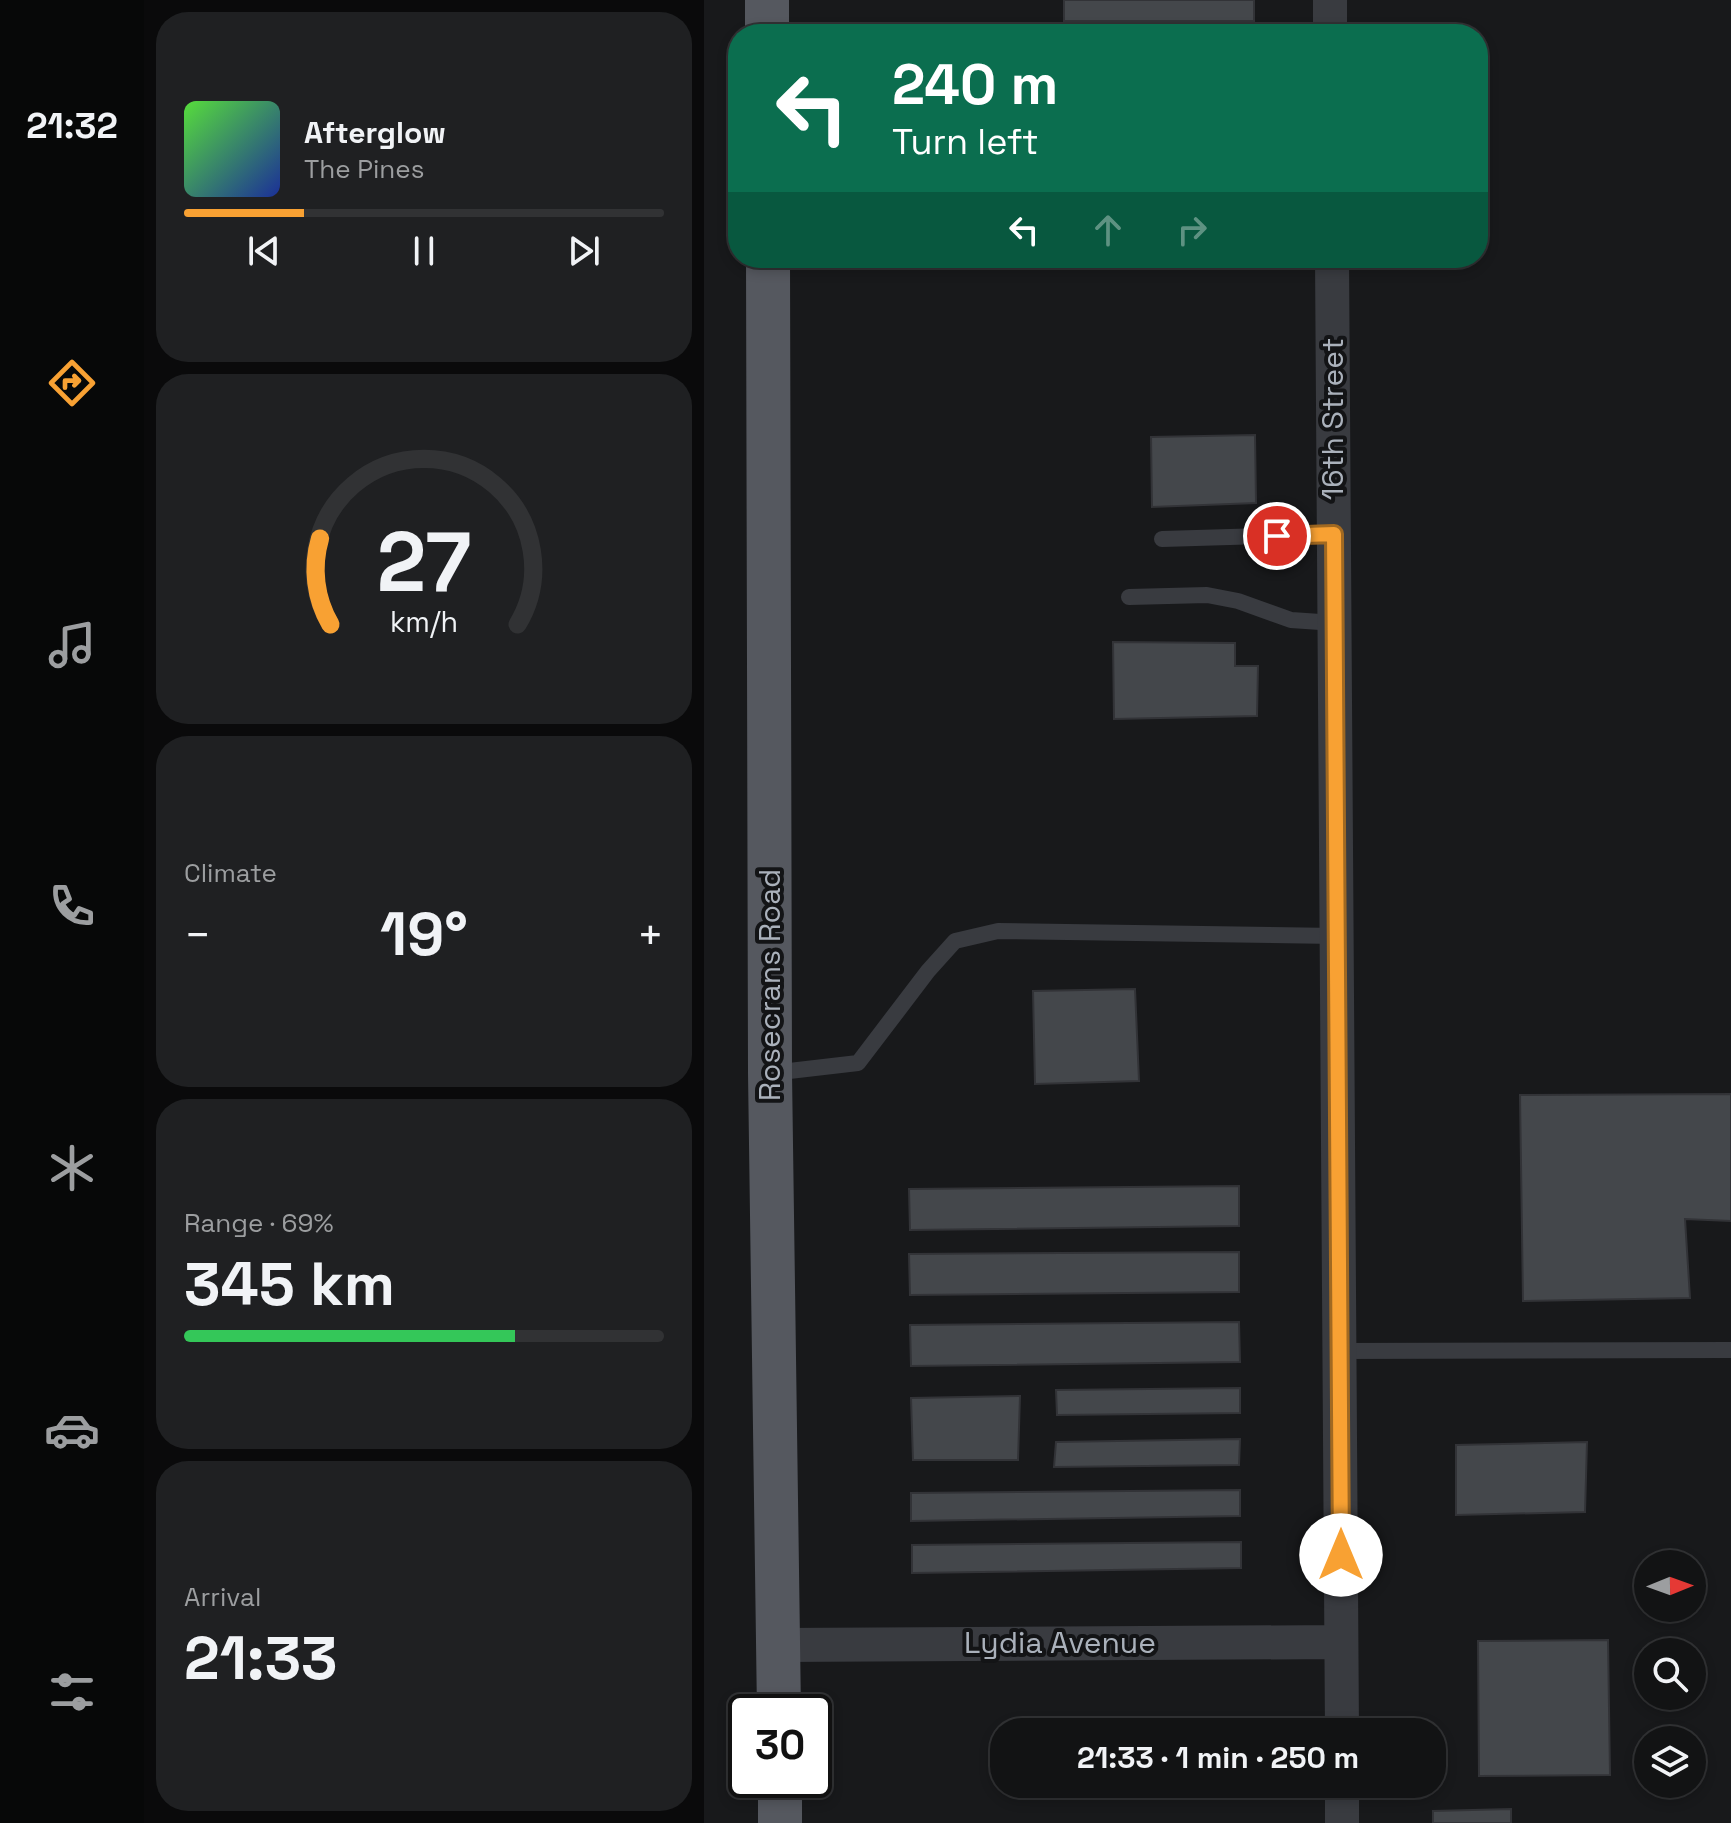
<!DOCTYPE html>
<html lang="en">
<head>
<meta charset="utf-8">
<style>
	:root { --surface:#121314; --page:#1f2022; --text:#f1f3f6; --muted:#9c9ea0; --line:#313234; --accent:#f8a133 }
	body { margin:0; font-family:"Space Grotesk",sans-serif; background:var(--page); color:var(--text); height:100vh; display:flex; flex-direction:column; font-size:30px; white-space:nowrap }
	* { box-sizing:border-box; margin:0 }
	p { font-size:26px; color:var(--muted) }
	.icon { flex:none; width:44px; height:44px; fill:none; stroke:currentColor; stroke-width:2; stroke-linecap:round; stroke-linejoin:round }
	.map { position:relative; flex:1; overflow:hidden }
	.details { display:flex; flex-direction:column; gap:12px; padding:12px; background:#0a0a0b; width:560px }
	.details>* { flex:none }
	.guide { position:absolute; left:24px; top:24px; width:760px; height:244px; border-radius:32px; box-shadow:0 4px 12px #0003,0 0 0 2px var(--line); background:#0b6e4f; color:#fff; overflow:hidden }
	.needle { width:52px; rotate:89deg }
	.buttons { position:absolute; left:930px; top:1550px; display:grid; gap:16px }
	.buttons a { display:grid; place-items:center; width:72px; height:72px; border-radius:50%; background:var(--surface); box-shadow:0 4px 12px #0003,0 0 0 2px var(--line); font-size:40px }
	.speed { position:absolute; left:24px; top:1694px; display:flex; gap:16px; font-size:40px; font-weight:700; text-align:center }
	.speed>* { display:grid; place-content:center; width:104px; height:104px; border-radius:50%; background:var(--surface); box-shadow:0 4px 12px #0003,0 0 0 2px var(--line); line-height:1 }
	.speed .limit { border:4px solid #111; border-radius:12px; background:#fff; color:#111 }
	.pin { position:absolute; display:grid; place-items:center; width:68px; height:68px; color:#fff; margin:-34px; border:4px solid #fff; border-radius:50%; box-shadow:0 2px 8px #0007 }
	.me { position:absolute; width:88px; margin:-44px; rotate:0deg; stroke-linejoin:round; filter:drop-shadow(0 0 6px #0008) }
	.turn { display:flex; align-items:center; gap:28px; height:168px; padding:0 32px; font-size:36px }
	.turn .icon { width:104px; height:104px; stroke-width:2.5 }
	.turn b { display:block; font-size:56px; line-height:68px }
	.lanes { display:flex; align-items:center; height:76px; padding:0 32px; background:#0003; justify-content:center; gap:40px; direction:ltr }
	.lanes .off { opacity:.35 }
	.big { font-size:60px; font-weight:700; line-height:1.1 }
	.details .card { flex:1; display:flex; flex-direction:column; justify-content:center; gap:12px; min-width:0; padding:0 28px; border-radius:32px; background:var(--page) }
	.details .dial { align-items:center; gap:0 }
	.dial svg { height:208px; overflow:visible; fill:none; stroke:var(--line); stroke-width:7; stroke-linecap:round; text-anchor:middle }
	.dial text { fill:var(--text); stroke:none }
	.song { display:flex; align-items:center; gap:24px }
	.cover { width:96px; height:96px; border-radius:12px; background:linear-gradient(135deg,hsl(110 70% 55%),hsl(230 70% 35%)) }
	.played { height:8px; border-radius:4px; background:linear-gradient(90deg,var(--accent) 25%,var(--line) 25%) }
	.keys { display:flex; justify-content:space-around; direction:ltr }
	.heat { display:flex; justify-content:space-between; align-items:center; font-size:44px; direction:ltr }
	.charge { height:12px; border-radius:6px; background:linear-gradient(90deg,#34c759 69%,var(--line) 0) }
	.trip { position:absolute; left:286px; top:1718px; width:456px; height:80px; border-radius:32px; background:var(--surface); box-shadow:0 4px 12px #0003,0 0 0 2px var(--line); font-weight:700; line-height:80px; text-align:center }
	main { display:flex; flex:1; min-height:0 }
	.dock { display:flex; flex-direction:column; width:144px; justify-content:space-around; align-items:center; background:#070808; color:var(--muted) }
	.dock .icon { width:56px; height:56px }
	.dock .active { color:var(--accent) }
	.dock b { font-size:36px; color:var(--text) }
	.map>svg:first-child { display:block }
	.building { fill:#44474b; stroke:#323337; stroke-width:2 }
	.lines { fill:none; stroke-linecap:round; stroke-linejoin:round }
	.service { stroke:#393b40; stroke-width:16 }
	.minor { stroke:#393b40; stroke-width:34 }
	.primary { stroke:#55585f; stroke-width:44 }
	.route-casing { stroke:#a16921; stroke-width:20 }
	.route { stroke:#f8a133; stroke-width:14 }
	.labels { text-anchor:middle; stroke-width:8; stroke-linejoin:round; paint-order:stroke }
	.street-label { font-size:30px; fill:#aab1bb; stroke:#131416 }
</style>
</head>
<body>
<main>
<nav class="dock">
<b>21:32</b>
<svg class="icon active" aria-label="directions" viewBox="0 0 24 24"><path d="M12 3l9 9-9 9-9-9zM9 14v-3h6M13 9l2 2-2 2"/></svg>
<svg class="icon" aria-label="music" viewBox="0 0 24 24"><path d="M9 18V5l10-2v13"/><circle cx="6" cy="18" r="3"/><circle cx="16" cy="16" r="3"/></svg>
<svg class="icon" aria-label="phone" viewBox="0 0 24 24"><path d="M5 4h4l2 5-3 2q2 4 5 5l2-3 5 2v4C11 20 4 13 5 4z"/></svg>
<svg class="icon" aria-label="climate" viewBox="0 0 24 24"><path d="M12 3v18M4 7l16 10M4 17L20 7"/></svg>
<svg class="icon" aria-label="car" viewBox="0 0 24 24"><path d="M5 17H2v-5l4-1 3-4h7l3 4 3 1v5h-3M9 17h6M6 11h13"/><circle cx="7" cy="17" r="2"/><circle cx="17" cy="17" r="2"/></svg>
<svg class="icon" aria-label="filters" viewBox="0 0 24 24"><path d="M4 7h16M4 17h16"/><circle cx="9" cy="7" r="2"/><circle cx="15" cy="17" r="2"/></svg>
</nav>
<section class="details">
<div class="card">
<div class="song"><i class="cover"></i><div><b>Afterglow</b><p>The Pines</p></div></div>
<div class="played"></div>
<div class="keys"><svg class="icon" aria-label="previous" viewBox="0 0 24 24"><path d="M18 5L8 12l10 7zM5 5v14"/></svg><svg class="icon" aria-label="pause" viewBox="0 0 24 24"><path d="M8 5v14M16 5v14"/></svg><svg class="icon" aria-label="next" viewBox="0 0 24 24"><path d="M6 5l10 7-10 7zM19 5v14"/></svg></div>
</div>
<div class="card dial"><svg viewBox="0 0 100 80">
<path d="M14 69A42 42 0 1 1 86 69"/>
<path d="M14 69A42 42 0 0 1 10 36" stroke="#f8a133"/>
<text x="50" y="56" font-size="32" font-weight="700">27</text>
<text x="50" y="72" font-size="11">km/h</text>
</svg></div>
<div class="card"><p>Climate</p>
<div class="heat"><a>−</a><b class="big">19°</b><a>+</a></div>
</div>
<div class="card"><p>Range · 69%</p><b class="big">345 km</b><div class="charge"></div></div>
<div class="card"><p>Arrival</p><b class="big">21:33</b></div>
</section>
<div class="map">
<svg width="1027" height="1823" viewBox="0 0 1027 1823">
	<rect width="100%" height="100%" fill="#18191b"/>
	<path class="building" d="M360,0h190v21h-190z
		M551,435l1,68 -104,4 -1,-70z
		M409,642l122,1v23h23l-1,50 -143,3z
		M431,989l4,92 -104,3 -2,-93z
		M1027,1094v127l-46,-2 5,79 -167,3 -3,-206z
		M535,1186v40l-329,4 -1,-41z
		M535,1252v40l-329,3 -1,-41z
		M535,1322l1,40 -329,4 -1,-41z
		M536,1388v25l-183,2 -1,-25z
		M316,1396l-2,64h-105l-2,-62z
		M536,1439l-1,26 -185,2 2,-25z
		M883,1442l-2,70 -129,3v-70z
		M536,1490v26l-329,5v-28z
		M537,1542v26l-329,5v-28z
		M904,1640l2,135 -131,1 -1,-135z
		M807,1809v14h-78v-12z"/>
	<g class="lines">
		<path class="service" d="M458,539l172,-5
			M425,597l78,-2 31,6 53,19 44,3
			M68,1073l86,-10 70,-92 27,-30 43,-10 339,5
			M635,1351l392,-1"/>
		<path class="minor" d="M626,0v34
			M628,258l10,1474
			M75,1645l562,-3
			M638,1784v39"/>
		<path class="primary" d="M63,0v34
			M64,258l2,815 9,639
			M76,1780v43"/>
	</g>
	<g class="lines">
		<g class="route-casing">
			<path id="route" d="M573,536l57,-2 7,1021"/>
		</g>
		<use href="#route" class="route"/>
	</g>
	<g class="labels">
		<g class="street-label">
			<text transform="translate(629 419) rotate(-90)" y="10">16th Street</text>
			<text transform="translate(66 985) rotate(-90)" y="10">Rosecrans Road</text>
			<text x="356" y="1653">Lydia Avenue</text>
		</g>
	</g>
</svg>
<div class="buttons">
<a><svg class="needle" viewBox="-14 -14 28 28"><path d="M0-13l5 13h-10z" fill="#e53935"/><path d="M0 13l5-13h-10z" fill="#9c9ea0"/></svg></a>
<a><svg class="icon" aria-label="search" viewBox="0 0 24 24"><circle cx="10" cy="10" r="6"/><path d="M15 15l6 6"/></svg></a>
<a><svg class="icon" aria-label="layers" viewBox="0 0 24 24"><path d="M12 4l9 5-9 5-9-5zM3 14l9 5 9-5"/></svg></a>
</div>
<div class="speed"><div class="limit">30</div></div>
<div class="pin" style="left:573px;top:536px;background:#d93025"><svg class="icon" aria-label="arrive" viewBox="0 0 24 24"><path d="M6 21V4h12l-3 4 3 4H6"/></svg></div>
<svg class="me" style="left:637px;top:1555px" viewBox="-20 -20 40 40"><circle r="19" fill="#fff"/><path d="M0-13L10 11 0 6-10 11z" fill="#f8a133"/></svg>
<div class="trip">21:33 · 1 min · 250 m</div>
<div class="guide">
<div class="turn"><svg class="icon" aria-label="left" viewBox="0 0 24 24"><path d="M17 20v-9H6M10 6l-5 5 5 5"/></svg><div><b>240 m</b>Turn left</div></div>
<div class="lanes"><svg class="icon" aria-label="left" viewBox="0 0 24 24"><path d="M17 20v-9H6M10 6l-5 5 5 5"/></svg><svg class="icon off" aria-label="ahead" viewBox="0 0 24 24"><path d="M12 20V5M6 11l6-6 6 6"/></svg><svg class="icon off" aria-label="right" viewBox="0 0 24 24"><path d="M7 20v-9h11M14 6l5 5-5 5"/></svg></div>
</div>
</div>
</main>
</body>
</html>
